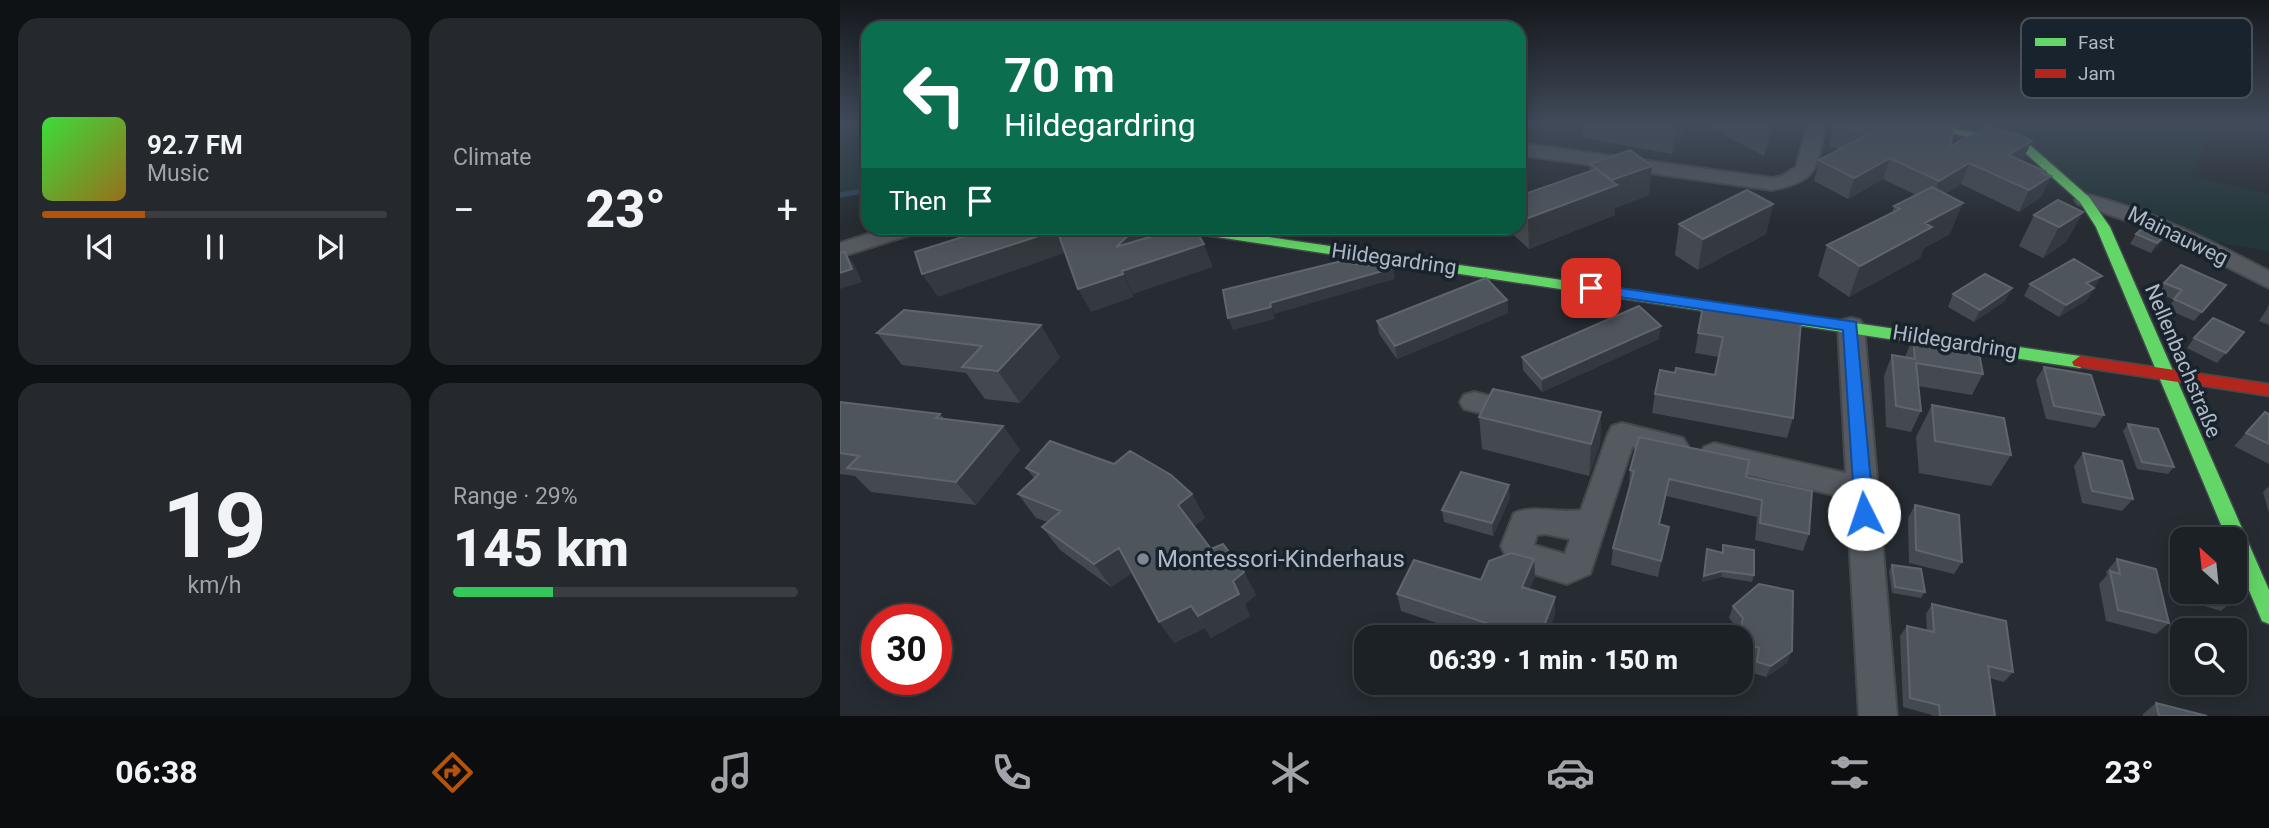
<!DOCTYPE html>
<html lang="en">
<head>
<meta charset="utf-8">
<style>
	:root { --surface:#1c2126; --page:#25292e; --text:#f1f3f6; --muted:#a0a3a7; --line:#3a3e43; --accent:#b45309 }
	body { margin:0; font-family:Roboto,sans-serif; background:var(--page); color:var(--text); height:100vh; display:flex; flex-direction:column; font-size:26px; white-space:nowrap }
	* { box-sizing:border-box; margin:0 }
	p { font-size:23px; color:var(--muted) }
	.icon { flex:none; width:38px; height:38px; fill:none; stroke:currentColor; stroke-width:2; stroke-linecap:round; stroke-linejoin:round }
	.map { position:relative; flex:1; overflow:hidden }
	.sheet { display:flex; flex-direction:column; gap:18px; padding:18px; background:#0f1215; width:840px }
	.sheet>* { flex:none }
	.top-card { position:absolute; left:21px; top:21px; width:665px; height:214px; border-radius:21px; box-shadow:0 4px 18px #0003,0 0 0 2px var(--line); background:#0b6e4f; color:#fff; overflow:hidden }
	.needle { width:46px; rotate:333deg }
	.buttons { position:absolute; left:1330px; top:527px; display:grid; gap:14px }
	.buttons a { display:grid; place-items:center; width:77px; height:77px; border-radius:14px; background:var(--surface); box-shadow:0 4px 18px #0003,0 0 0 2px var(--line); font-size:35px }
	.speed { position:absolute; left:21px; top:604px; display:flex; gap:14px; font-size:35px; font-weight:700; text-align:center }
	.speed>* { display:grid; place-content:center; width:91px; height:91px; border-radius:50%; background:var(--surface); box-shadow:0 4px 18px #0003,0 0 0 2px var(--line); line-height:1 }
	.speed .limit { border:10px solid #d22; background:#fff; color:#111 }
	.pin { position:absolute; display:grid; place-items:center; width:60px; height:60px; color:#fff; margin:-30px; border-radius:14px; box-shadow:0 4px 10px #0006 }
	.me { position:absolute; width:77px; margin:-38px; rotate:356deg; stroke-linejoin:round; filter:drop-shadow(0 0 5px #0008) }
	.turn { display:flex; align-items:center; gap:24px; height:147px; padding:0 28px; font-size:32px }
	.turn .icon { width:91px; height:91px; stroke-width:2.5 }
	.turn b { display:block; font-size:49px; line-height:60px }
	.then { display:flex; align-items:center; height:66px; padding:0 28px; background:#0003; gap:14px; font-size:26px }
	.big { font-size:52px; font-weight:800; line-height:1.1 }
	.sheet .widget { flex:1; display:flex; flex-direction:column; justify-content:center; gap:10px; min-width:0; padding:0 24px; border-radius:21px; background:var(--page) }
	.sheet .dial { align-items:center; gap:0 }
	.dial b { font-size:91px; line-height:1 }
	.song { display:flex; align-items:center; gap:21px }
	.cover { width:84px; height:84px; border-radius:10px; background:linear-gradient(135deg,hsl(120 70% 55%),hsl(40 70% 35%)) }
	.played { height:7px; border-radius:4px; background:linear-gradient(90deg,var(--accent) 30%,var(--line) 30%) }
	.keys { display:flex; justify-content:space-around; direction:ltr }
	.heat { display:flex; justify-content:space-between; align-items:center; font-size:38px; direction:ltr }
	.charge { height:10px; border-radius:5px; background:linear-gradient(90deg,#34c759 29%,var(--line) 0) }
	.sheet .tiles { flex:1; display:grid; gap:18px; grid-template-columns:repeat(2,1fr) }
	.trip { position:absolute; left:514px; top:625px; width:399px; height:70px; border-radius:21px; background:var(--surface); box-shadow:0 4px 18px #0003,0 0 0 2px var(--line); font-weight:800; line-height:70px; text-align:center }
	.menu { display:flex; height:112px; justify-content:space-around; align-items:center; background:#0b0d0f; color:var(--muted) }
	.menu .icon { width:49px; height:49px }
	.menu .selected { color:var(--accent) }
	.menu b { font-size:32px; color:var(--text) }
	main { display:flex; flex:1; min-height:0 }
	.map>svg:first-child { display:block }
	.green { fill:#233638 }
	.lines { fill:none; stroke-linecap:round; stroke-linejoin:round }
	.stream { stroke:#32465c; stroke-width:5 }
	.street-casing { stroke:#44484d; stroke-width:4 }
	.fast-casing { stroke:#44484d; stroke-width:3 }
	.jam-casing { stroke:#44484d; stroke-width:3 }
	.street { fill:#555a60; fill-rule:evenodd }
	.fast { fill:#63d668; fill-rule:evenodd }
	.jam { fill:#b3261e; fill-rule:evenodd }
	.wall { fill:#43494f }
	.shaded-wall { fill:#33393e }
	.building { fill:#4f555c; stroke:#5e656c; stroke-width:2 }
	.route { fill:#1a73e8; stroke:#114b97; stroke-width:2 }
	.poi-dot { fill:#7e8892; stroke:#19232d; stroke-width:2.5 }
	.labels { text-anchor:middle; stroke-width:7; stroke-linejoin:round; paint-order:stroke }
	.street-label { font-size:21px; fill:#aeb9c5; stroke:#19232d }
	.near-poi-label { font-size:24px; fill:#aeb9c5; stroke:#19232d; text-anchor:start }
	.key { fill:#19232d; stroke:#46505b; stroke-width:2 }
	.key-label { font-size:19px; fill:#aeb9c5 }
</style>
</head>
<body>
<main>
<section class="sheet">
<div class="tiles">
<div class="widget">
<div class="song"><i class="cover"></i><div><b>92.7 FM</b><p>Music</p></div></div>
<div class="played"></div>
<div class="keys"><svg class="icon" aria-label="previous" viewBox="0 0 24 24"><path d="M18 5L8 12l10 7zM5 5v14"/></svg><svg class="icon" aria-label="pause" viewBox="0 0 24 24"><path d="M8 5v14M16 5v14"/></svg><svg class="icon" aria-label="next" viewBox="0 0 24 24"><path d="M6 5l10 7-10 7zM19 5v14"/></svg></div>
</div>
<div class="widget"><p>Climate</p>
<div class="heat"><a>−</a><b class="big">23°</b><a>+</a></div>
</div>
<div class="widget dial"><b>19</b><p>km/h</p></div>
<div class="widget"><p>Range · 29%</p><b class="big">145 km</b><div class="charge"></div></div>
</div>
</section>
<div class="map">
<svg width="1429" height="716" viewBox="0 0 1429 716">
	<rect width="100%" height="100%" fill="#262c32"/>
	<path class="green" d="M0,125h28v68l-28,6z
		M1105,125h270l-24,51 78,18v57l-82,-14 -102,-37 -37,-35z"/>
	<g class="lines">
		<path class="stream" d="M0,195l28,-5"/>
		<g class="street-casing">
			<path id="street" d="M968,125h18c-10,42 -6,56 -54,65l-253,-35v-12l253,35 10,-2 14,-9z
				M1245,194c66,16 124,46 184,77v17l-120,-60 -71,-24 -3,-4 3,-4z
				M47,228h32l-3,5 -76,24v-14z
				M1011,318l9,2 4,6 33,390h-38l-12,-218 -133,-31 -10,-4 -5,-8 5,-8 10,-4 132,30 -8,-147 4,-6z
				M634,392l54,13 4,7 -4,7 -10,3 -54,-13 -4,-7 4,-7z
				M782,423l61,15 5,8 -5,8 -10,3 -41,-10 -42,127 -23,10 -56,-17 -10,-21 13,-33c23,-9 44,1 67,-3l27,-76 4,-8zM705,534l25,5 -5,15 -31,-9 3,-10z"/>
		</g>
		<g class="fast-casing">
			<path id="fast" d="M1079,125h22l89,20 59,52 21,30 159,363v34l-7,-3 -27,-64v-18h-8l-131,-312 -16,-25 -58,-52z
				M337,228h30l873,128 8,6 -8,6 -896,-136z"/>
		</g>
		<g class="jam-casing">
			<path id="jam" d="M1240,356l189,28v12l-195,-30 -2,-4z"/>
		</g>
		<use href="#street" class="street"/>
		<use href="#fast" class="fast"/>
		<use href="#jam" class="jam"/>
	</g>
	<path class="wall" d="M743,125h105l-16,29 -89,-16z
		M865,125h70l-11,31z
		M994,125l117,21 72,15 28,15 -10,21 -22,15 -58,-28 -16,10 5,40 -26,14 -4,10 -71,39 -31,-21 9,-31 65,-32 2,-7 22,-11 -33,-16 -35,20 -34,-18 5,-21 22,-11 -12,-2z
		M750,164l59,31 -34,13v7l-86,34 -20,-18v-3h10v-32l71,-25z
		M933,204l-7,30 -68,36 -23,-15 4,-31z
		M1243,212l-17,30 -23,16 -24,-12 15,-31z
		M1296,234l28,5 -13,14 -21,-9z
		M1324,283l62,2 -32,36 -27,-12 7,-9 -17,-8z
		M1190,284l64,4 -7,12 -28,17 -35,-21z
		M1172,288l-7,13 -31,21 -26,-15 5,-13z
		M667,300l1,13 -111,46 -18,-25 -2,-13z
		M1429,304v21l-10,-4 8,-12z
		M863,306l90,112 -6,20 -135,-25 3,-19 20,-21 40,2 4,-18 -24,-4z
		M64,310l156,47 -40,46 -35,-4 -19,-26 -64,-8 -25,-32z
		M1404,332l-27,31 -30,-15 7,-10z
		M1073,337l70,37 -11,21 -54,-9 3,25 -10,21 -25,-5 -2,-51 8,-21 13,2z
		M819,339l-117,53 -19,-22 -1,-13z
		M1204,367l60,48 -9,13 -49,-9 -10,-39z
		M0,402l100,12 5,5 58,7 17,24 -44,55 -105,-13 -16,-16 -15,-2z
		M1092,405l79,50 -20,31 -72,-13 -3,-36z
		M761,412l-1,32 -11,32 -107,-27 -3,-32z
		M1425,412l4,2v50l-35,-18z
		M1288,424l46,43 -6,7 -31,-5 -14,-38z
		M1243,453l50,46 -11,12 -40,-8 -8,-37z
		M186,468l166,26 13,24 -11,8 17,23 33,23 12,23 -11,9 5,12 -39,22 -6,-10 -31,15 -42,-70 -21,14 -51,-37 -18,-23 6,-5 -12,-4 -18,-24 16,-16z
		M790,470l116,7 63,57 -6,17 -48,-11 2,-23 -91,-21 -6,28 9,3 -11,50 -47,-12 2,-17 16,-61z
		M1429,486v27l-6,-21z
		M670,498l-17,38 -49,-14 -2,-12z
		M1075,505l47,57 -8,12 -45,-11 -1,-45z
		M883,545l31,30 -2,7 -31,-5 -19,5 5,-33 15,4z
		M694,559l1,18 -6,12 26,8v17l-8,23h-68l-78,-26 -4,-17 84,-14z
		M1277,559l52,64 -13,11 -50,-13 -7,-37 8,-9 -1,-3z
		M1052,565l33,27 -4,6 -29,-5 -3,-22z
		M1347,592h38l3,13 -7,6 -33,-10z
		M1092,604l81,68 -9,10 -15,-4 6,38h-63v-1l-29,-8 -3,-71 7,-10 20,5 -1,-17z
		M893,606l54,57 -21,14 -13,-4 2,-14 -14,-5v-17h-3l1,-7 -10,-12z
		M1316,703l3,13h-16v-2z"/>
	<path class="shaded-wall" d="M679,125h14l-14,10z
		M836,125h12l-16,29 3,-27z
		M931,125h4l-11,31 6,-28z
		M1192,141l-10,21 -14,-7z
		M687,150l1,30 -9,3v-30z
		M1050,158l-7,21 -35,20 6,-21z
		M1129,163l-8,21 -30,18 8,-21z
		M812,166l-3,29 -34,13v7l-86,34 -1,-31 84,-38z
		M1205,171l-7,14 13,-9 -10,21 -22,15 10,-22 13,-17z
		M1123,203l-13,31 -26,14 -4,10 -71,39 11,-31 65,-43z
		M933,204l-7,30 -68,36 5,-31z
		M1243,212l-17,30 -23,16 16,-31z
		M296,228h12l6,13 50,3 9,23 -80,27 -11,-23 -6,-24z
		M558,228h11l-11,3z
		M1331,229l-7,10 -13,14 6,-10z
		M217,230l11,22 -130,45 -16,-23z
		M5,252l9,12 8,18 -22,7v-16z
		M553,268l2,11 -121,35 -4,-11z
		M283,274l11,23 -43,15 -13,-23z
		M1262,276l-15,24 -28,17 7,-12 20,-22z
		M1172,288l-7,13 -31,21 6,-12z
		M667,300l1,13 -111,46 -2,-13z
		M431,307l4,12 -42,11 -5,-12z
		M201,325l19,32 -40,46 -22,-32z
		M821,326l-2,13 -117,53v-13z
		M761,412l-1,32 -11,32 2,-32z
		M163,426l17,24 -44,55 -20,-23z
		M829,479l-3,17 -10,45 3,-17z
		M669,485l1,13 -17,38 -1,-13z
		M352,494l13,24 -14,10 -13,-23z
		M829,527l-3,16 -8,34 3,-16z
		M279,548l16,23 -24,16 -17,-23z
		M694,559l1,18 -12,27 -1,-17z
		M882,571l-1,6 -19,5 2,-6z
		M404,572l12,23 -11,9 5,12 -39,22 -13,-22z
		M715,597v17l-8,23h-7z
		M351,606l14,22 -31,15 -15,-21z
		M952,651l-5,12 -21,14 5,-11z"/>
	<path class="building" d="M994,125h119l-2,21 35,-19 32,7 14,7 -24,14 37,16 -3,2 9,3 -22,14 -60,-27 -30,18 -49,-23 -36,20 -35,-18 52,-27 -37,-6z
		M679,144l8,6 -8,3z
		M790,150l22,16 -40,14 -22,-16z
		M756,169l21,16 -89,33 -9,-8v-14z
		M1092,187l31,16 -38,20 7,4 -72,39 -33,-21 73,-36 -6,-3z
		M907,190l26,14 -70,35 -24,-15z
		M1218,200l25,12 -24,15 -25,-12z
		M1312,220l19,9 -14,14 -21,-9z
		M151,228h145l-20,19 64,-19h14l10,16 -82,27 1,3 -45,15 -21,-59 -135,44 -7,-22z
		M5,252l7,17 -12,4v-20z
		M1234,259l28,17 -16,7 8,5 -28,17 -36,-21z
		M506,260l2,3 45,5 -123,35 1,4 -43,11 -5,-28z
		M1341,265l45,20 -24,27 -28,-13 8,-9 -18,-7z
		M1145,274l27,14 -32,22 -27,-16z
		M646,278l21,22 -112,46 -18,-25z
		M799,306l22,20 -119,53 -20,-22z
		M863,306l98,16 -8,96 -138,-24 5,-24 15,3 1,-5 39,7 8,-38 -25,-4z
		M64,310l137,15 -43,46 -36,-4 20,-21 -105,-13z
		M1373,318l31,14 -18,21 -32,-15z
		M1073,337l65,11 5,26 -67,-11 5,48 -25,-5 -4,-51 23,4z
		M1204,367l47,8 13,40 -50,-9z
		M653,389l108,23 -10,32 -112,-27z
		M0,402l100,12 -4,4 67,8 -47,56 -109,-14 12,-12 -19,-3z
		M1092,405l72,13 7,37 -76,-14z
		M1425,412l4,2v30l-23,-11z
		M1288,424l30,5 16,38 -32,-5z
		M799,437l110,23 -3,17 66,14 -3,43 -49,-11 2,-23 -93,-21 -10,45 10,3 -8,34 -48,-13 21,-77 -4,-1z
		M210,441l64,23 16,-13 41,24 21,19 -14,11 33,44 12,-5 21,28 -11,9 6,13 -41,22 -7,-10 -32,16 -40,-74 -25,16 -52,-37 19,-16 -43,-17 21,-20 -13,-6z
		M1243,453l39,8 11,38 -41,-8z
		M621,472l48,13 -17,38 -50,-13z
		M1075,505l44,10 3,47 -46,-12z
		M883,545l31,5v25l-32,-4 -18,5 3,-27 16,4z
		M671,553l23,6 -12,28 33,10 -15,40h-11l-132,-43 17,-34 67,20 8,-19z
		M1277,559l39,10 13,54 -51,-13 -8,-39 10,3z
		M1052,565l29,4 4,23 -30,-5z
		M919,584l34,7 -1,60 -21,15 -14,-4 2,-14 -18,-7v-4h-2l4,-19 -10,-12z
		M1355,592h30l3,13 -33,-10z
		M1092,604l74,17 7,51 -25,-6 7,50h-55l-1,-11 -29,-7 -3,-72 27,6z
		M1316,703l51,13h-48z"/>
	<linearGradient id="sky" x2="0" y2="1"><stop stop-color="#15181c"/><stop offset="0.55" stop-color="#414b5a"/><stop offset="1" stop-color="#414b5a" stop-opacity="0"/></linearGradient>
	<rect width="1429" height="226" fill="url(#sky)"/>
	<path class="route" d="M751,284l265,38 18,192 -3,5 -7,3 -6,-3 -3,-5 -12,-184 -258,-38 -2,-4z"/>
	<circle class="poi-dot" cx="303" cy="559" r="7"/>
	<g class="labels">
		<g class="street-label">
			<text transform="translate(1338 236) rotate(26)" y="7">Mainauweg</text>
			<text transform="translate(554 259) rotate(8)" y="7">Hildegardring</text>
			<text transform="translate(1115 342) rotate(9)" y="7">Hildegardring</text>
			<text transform="translate(1343 361) rotate(67)" y="7">Nellenbachstraße</text>
		</g>
		<g class="near-poi-label">
			<text x="317" y="567">Montessori-Kinderhaus</text>
		</g>
	</g>
	<rect x="1181" y="18" width="231" height="80" rx="10" class="key"/>
	<rect x="1195" y="38" width="31" height="8" fill="#63d668"/>
	<rect x="1195" y="69" width="31" height="9" fill="#b3261e"/>
	<g class="key-label">
		<text x="1238" y="49">Fast</text>
		<text x="1238" y="80">Jam</text>
	</g>
</svg>
<div class="buttons">
<a><svg class="needle" viewBox="-14 -14 28 28"><path d="M0-13l5 13h-10z" fill="#e53935"/><path d="M0 13l5-13h-10z" fill="#a0a3a7"/></svg></a>
<a><svg class="icon" aria-label="search" viewBox="0 0 24 24"><circle cx="10" cy="10" r="6"/><path d="M15 15l6 6"/></svg></a>
</div>
<div class="speed"><div class="limit">30</div></div>
<div class="pin" style="left:751px;top:288px;background:#d93025"><svg class="icon" aria-label="arrive" viewBox="0 0 24 24"><path d="M6 21V4h12l-3 4 3 4H6"/></svg></div>
<svg class="me" style="left:1024px;top:514px" viewBox="-20 -20 40 40"><circle r="19" fill="#fff"/><path d="M0-13L10 11 0 6-10 11z" fill="#1a73e8"/></svg>
<div class="trip">06:39 · 1 min · 150 m</div>
<div class="top-card">
<div class="turn"><svg class="icon" aria-label="left" viewBox="0 0 24 24"><path d="M17 20v-9H6M10 6l-5 5 5 5"/></svg><div><b>70 m</b>Hildegardring</div></div>
<div class="then">Then<svg class="icon" aria-label="arrive" viewBox="0 0 24 24"><path d="M6 21V4h12l-3 4 3 4H6"/></svg></div>
</div>
</div>
</main>
<nav class="menu">
<b>06:38</b>
<svg class="icon selected" aria-label="directions" viewBox="0 0 24 24"><path d="M12 3l9 9-9 9-9-9zM9 14v-3h6M13 9l2 2-2 2"/></svg>
<svg class="icon" aria-label="music" viewBox="0 0 24 24"><path d="M9 18V5l10-2v13"/><circle cx="6" cy="18" r="3"/><circle cx="16" cy="16" r="3"/></svg>
<svg class="icon" aria-label="phone" viewBox="0 0 24 24"><path d="M5 4h4l2 5-3 2q2 4 5 5l2-3 5 2v4C11 20 4 13 5 4z"/></svg>
<svg class="icon" aria-label="climate" viewBox="0 0 24 24"><path d="M12 3v18M4 7l16 10M4 17L20 7"/></svg>
<svg class="icon" aria-label="car" viewBox="0 0 24 24"><path d="M5 17H2v-5l4-1 3-4h7l3 4 3 1v5h-3M9 17h6M6 11h13"/><circle cx="7" cy="17" r="2"/><circle cx="17" cy="17" r="2"/></svg>
<svg class="icon" aria-label="filters" viewBox="0 0 24 24"><path d="M4 7h16M4 17h16"/><circle cx="9" cy="7" r="2"/><circle cx="15" cy="17" r="2"/></svg>
<b>23°</b>
</nav>
</body>
</html>
